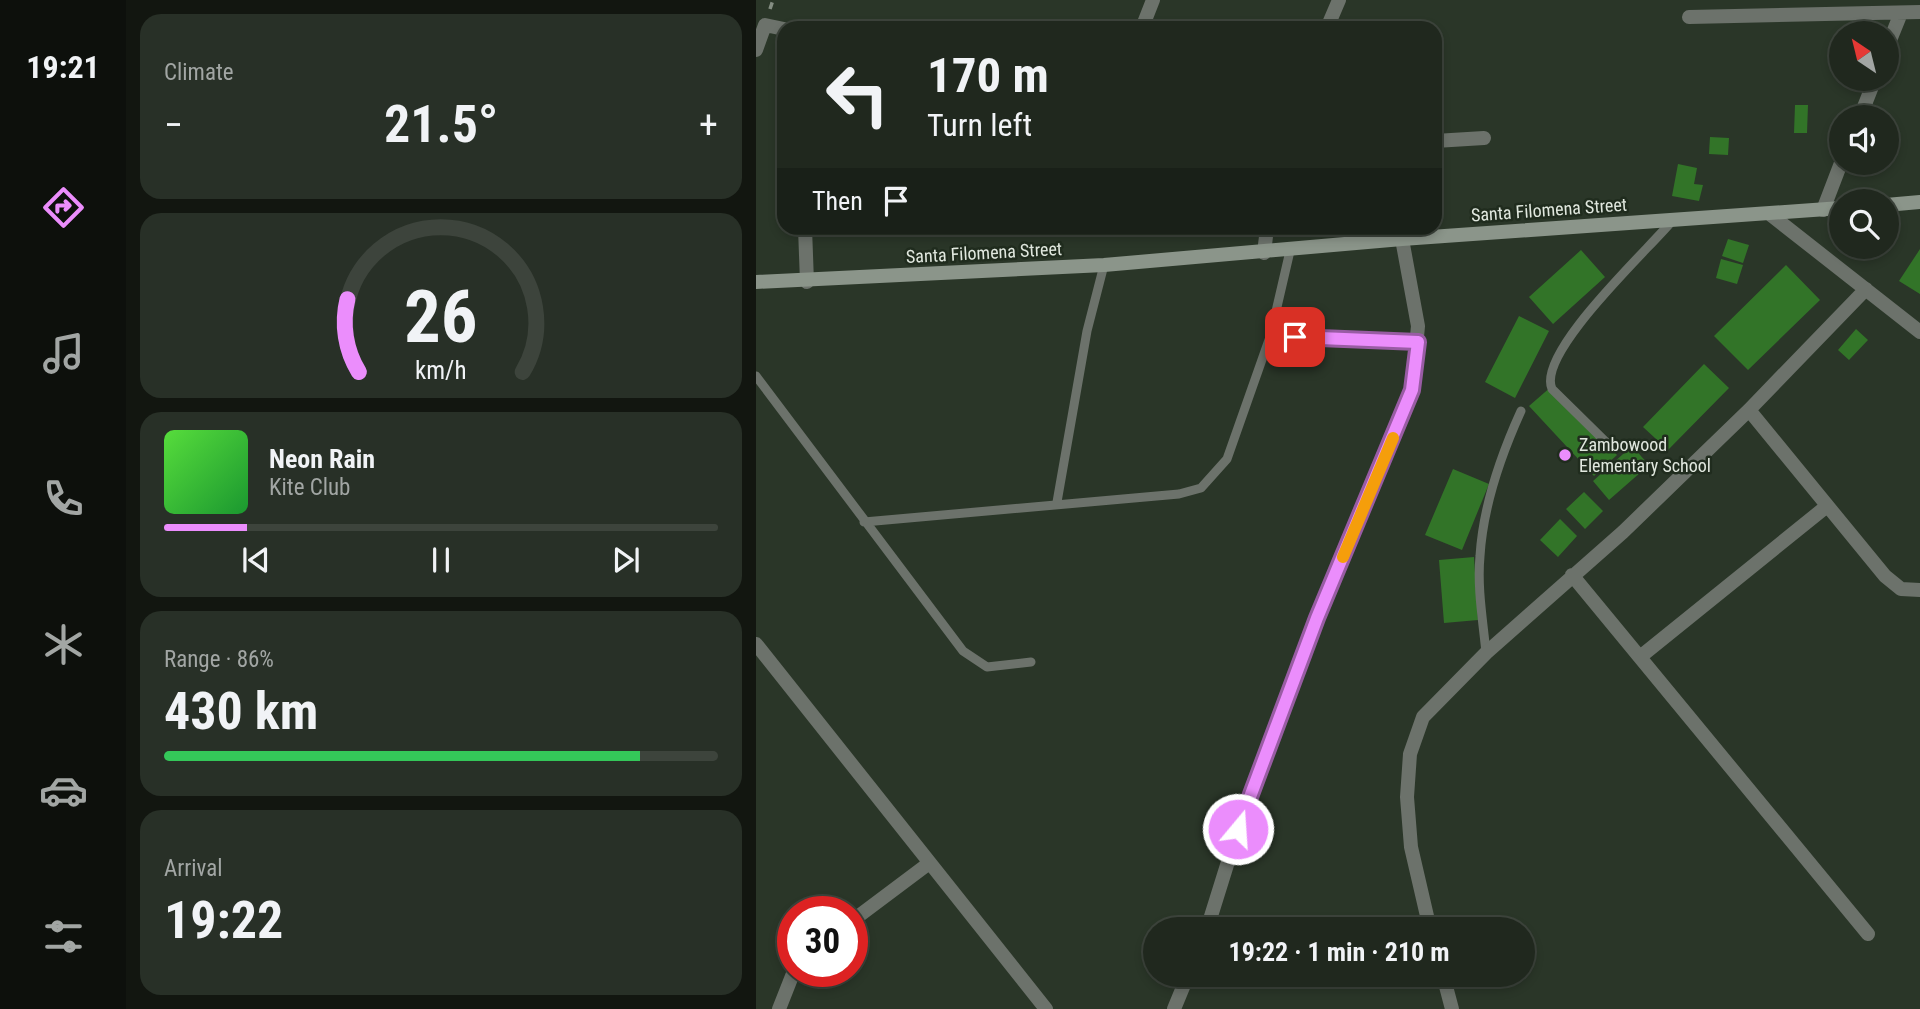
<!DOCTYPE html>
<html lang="en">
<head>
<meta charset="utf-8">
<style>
	:root { --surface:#20281e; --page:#283027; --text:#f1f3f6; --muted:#a2a6a4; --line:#3d443c; --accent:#eb8dfc }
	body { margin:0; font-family:"Roboto Condensed",sans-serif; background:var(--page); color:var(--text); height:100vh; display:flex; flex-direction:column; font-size:26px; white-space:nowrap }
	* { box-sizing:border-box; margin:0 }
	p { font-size:23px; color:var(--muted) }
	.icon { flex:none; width:38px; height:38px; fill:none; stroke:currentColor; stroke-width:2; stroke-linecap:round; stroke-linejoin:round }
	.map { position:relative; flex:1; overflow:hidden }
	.side { display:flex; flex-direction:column; gap:14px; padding:14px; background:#121610; width:630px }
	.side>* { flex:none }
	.guide { position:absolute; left:21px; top:21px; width:665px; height:214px; border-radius:21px; box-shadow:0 4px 10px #0003,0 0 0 2px var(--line); background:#20281e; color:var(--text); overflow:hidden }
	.needle { width:46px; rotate:325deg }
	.tools { position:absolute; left:1073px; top:21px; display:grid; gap:14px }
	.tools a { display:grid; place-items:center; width:70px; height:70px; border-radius:50%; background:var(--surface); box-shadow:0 4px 10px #0003,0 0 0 2px var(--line); font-size:35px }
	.speed { position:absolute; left:21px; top:896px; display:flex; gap:14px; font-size:35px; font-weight:700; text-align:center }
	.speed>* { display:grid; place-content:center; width:91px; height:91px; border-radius:50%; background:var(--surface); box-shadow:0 4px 10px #0003,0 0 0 2px var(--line); line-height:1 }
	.speed .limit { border:10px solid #d22; background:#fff; color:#111 }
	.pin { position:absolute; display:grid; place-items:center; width:60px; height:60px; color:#fff; margin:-30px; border-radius:14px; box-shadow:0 4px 10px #0006 }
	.me { position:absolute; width:77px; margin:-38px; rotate:18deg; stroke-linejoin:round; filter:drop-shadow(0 0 5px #0008) }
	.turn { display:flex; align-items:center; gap:24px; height:147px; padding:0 35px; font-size:32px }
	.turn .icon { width:91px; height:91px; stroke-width:2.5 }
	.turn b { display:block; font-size:49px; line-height:60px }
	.then { display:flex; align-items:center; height:66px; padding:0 35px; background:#0003; gap:14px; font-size:26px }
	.big { font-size:52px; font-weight:700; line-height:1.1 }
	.side .tile { flex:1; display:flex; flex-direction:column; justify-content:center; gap:10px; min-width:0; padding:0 24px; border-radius:21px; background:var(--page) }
	.side .dial { align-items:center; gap:0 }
	.dial svg { height:182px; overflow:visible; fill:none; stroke:var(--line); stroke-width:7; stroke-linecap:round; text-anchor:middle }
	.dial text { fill:var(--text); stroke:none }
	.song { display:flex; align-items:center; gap:21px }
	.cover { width:84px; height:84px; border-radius:10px; background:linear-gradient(135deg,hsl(110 70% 55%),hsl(130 70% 35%)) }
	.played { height:7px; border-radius:4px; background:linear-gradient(90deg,var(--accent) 15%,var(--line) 15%) }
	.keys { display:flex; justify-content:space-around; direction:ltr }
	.heat { display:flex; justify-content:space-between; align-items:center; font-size:38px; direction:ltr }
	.charge { height:10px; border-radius:5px; background:linear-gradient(90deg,#34c759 86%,var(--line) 0) }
	.trip { position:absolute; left:387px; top:917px; width:392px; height:70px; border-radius:35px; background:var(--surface); box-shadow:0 4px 10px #0003,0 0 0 2px var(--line); font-weight:700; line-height:70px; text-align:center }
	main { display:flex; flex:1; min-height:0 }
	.menu { display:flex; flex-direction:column; width:126px; justify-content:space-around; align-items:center; background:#0d100c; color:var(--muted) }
	.menu .icon { width:49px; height:49px }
	.menu .active { color:var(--accent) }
	.menu b { font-size:32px; color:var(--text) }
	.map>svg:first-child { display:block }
	.building { fill:#327428 }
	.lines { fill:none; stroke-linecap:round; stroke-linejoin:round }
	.path { stroke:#848d82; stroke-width:3.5; stroke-dasharray:7 3.5; stroke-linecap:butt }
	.service { stroke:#6c726b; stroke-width:9 }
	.minor { stroke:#6c726b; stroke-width:14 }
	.secondary { stroke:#8b958a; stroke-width:14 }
	.route-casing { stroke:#995ca4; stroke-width:18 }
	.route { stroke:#eb8dfc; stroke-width:12 }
	.slow { stroke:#f59e0b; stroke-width:12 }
	.poi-dot { fill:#eb8dfc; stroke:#202c1e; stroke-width:2.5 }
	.labels { text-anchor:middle; stroke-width:5; stroke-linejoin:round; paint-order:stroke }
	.street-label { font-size:18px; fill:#e1e8df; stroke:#202c1e }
	.poi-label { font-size:18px; fill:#e1e8df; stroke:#202c1e; text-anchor:start }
</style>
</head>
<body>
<main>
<nav class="menu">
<b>19:21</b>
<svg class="icon active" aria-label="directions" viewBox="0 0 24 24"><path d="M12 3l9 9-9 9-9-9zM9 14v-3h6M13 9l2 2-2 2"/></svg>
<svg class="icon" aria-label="music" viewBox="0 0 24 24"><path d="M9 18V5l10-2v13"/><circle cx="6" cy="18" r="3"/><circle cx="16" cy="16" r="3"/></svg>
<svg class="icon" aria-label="phone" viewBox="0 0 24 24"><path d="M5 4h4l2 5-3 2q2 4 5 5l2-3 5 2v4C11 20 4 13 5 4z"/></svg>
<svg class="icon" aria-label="climate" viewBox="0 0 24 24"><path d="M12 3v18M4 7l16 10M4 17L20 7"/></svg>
<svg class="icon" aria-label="car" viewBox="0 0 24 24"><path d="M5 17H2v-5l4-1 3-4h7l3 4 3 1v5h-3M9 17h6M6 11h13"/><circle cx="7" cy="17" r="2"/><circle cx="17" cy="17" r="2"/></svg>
<svg class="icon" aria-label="filters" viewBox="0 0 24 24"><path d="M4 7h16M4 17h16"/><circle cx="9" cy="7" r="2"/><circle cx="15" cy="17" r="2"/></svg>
</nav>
<section class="side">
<div class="tile"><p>Climate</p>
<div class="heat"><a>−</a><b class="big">21.5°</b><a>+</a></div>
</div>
<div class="tile dial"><svg viewBox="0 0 100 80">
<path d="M14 69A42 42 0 1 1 86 69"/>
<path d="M14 69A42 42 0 0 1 9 37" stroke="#eb8dfc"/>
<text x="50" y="56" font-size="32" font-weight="700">26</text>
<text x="50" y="72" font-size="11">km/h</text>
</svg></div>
<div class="tile">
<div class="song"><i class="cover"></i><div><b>Neon Rain</b><p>Kite Club</p></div></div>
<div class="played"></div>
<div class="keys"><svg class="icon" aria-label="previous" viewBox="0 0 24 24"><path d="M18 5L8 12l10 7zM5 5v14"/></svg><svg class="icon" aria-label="pause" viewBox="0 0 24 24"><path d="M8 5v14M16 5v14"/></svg><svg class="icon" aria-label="next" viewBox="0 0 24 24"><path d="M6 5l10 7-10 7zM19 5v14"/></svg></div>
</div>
<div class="tile"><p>Range · 86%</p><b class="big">430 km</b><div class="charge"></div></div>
<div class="tile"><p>Arrival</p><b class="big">19:22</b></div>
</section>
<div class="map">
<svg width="1164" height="1009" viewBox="0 0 1164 1009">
	<rect width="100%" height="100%" fill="#2a3628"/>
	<path class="building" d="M1039,105h13l-1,28h-13z
		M954,137l19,1 -1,17 -19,-1z
		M922,164l19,4 -3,16 9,1 -4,16 -27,-5z
		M972,239l21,6 -6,18 -21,-7z
		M1164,249v45l-21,-13z
		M825,250l24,27 -52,47 -24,-27z
		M965,259l22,6 -6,19 -21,-6z
		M1030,265l34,35 -72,70 -34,-34z
		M763,316l30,15 -34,67 -30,-16z
		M1100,329l12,11 -19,20 -11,-10z
		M948,364l25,24 -61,62 -25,-23z
		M796,386l65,69 -23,21 -65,-70z
		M876,446l17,19 -40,35 -16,-19z
		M697,469l36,15 -27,66 -37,-15z
		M828,492l19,19 -18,18 -19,-20z
		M804,519l17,17 -19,21 -18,-17z
		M718,557l4,63 -34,3 -5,-63z"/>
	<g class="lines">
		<path class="path" d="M14,9l3,-9"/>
		<path class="service" d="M514,337l20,-86
			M0,376l207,275 24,16 44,-5
			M856,448l-60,-59c-16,-36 95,-138 120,-168
			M301,502l30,-171 17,-66
			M108,522l315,-28 22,-6 26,-29 43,-122 147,5
			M730,653c-3,-32 -9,-65 -6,-97 3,-49 21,-101 41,-145"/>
		<path class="minor" d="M933,17l231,-5
			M386,28l11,-28
			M571,28l12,-28
			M0,50l9,-25 19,4
			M1130,50l15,-37
			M1104,117l15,-38
			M679,141l49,-3
			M1067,210l18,-47
			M1015,215l149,117
			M49,228l2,54
			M508,253l3,-25
			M993,410l136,166 16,13 19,1
			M816,575l296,359
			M0,644l290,365
			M884,657l187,-151
			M96,921l76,-57
			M451,929l39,-125 71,-186 95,-228 6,-64 -16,-87
			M674,929l-19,-82 -4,-50 3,-43 13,-37 63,-64 137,-121 126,-122 117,-121
			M687,975l9,34
			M23,1009l15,-38
			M418,1009l14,-34"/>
		<path class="secondary" d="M1130,205l34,-3
			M0,282l348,-17 298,-26 439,-31"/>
	</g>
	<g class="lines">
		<g class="route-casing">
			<path id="route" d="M482,829l79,-211 95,-228 6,-48 -123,-5"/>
		</g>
		<use href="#route" class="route"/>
		<path class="slow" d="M587,557l50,-119"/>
	</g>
	<circle class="poi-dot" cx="809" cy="455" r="7"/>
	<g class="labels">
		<g class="street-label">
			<text transform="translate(793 210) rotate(-4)" y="6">Santa Filomena Street</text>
			<text transform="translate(228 253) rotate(-3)" y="6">Santa Filomena Street</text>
		</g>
		<g class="poi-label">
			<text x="823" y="451">Zambowood<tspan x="823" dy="21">Elementary School</tspan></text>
		</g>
	</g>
</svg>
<div class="tools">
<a><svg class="needle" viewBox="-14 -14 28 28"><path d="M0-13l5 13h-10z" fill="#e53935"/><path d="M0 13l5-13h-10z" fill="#a2a6a4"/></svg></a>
<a><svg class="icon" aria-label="sound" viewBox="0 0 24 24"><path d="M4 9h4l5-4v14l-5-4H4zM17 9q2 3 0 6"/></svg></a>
<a><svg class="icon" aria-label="search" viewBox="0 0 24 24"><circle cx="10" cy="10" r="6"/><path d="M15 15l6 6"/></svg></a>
</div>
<div class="speed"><div class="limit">30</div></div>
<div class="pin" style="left:539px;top:337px;background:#d93025"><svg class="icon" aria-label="arrive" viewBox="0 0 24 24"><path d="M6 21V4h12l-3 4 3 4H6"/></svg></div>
<svg class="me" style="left:482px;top:829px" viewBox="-20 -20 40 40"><circle r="17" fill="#eb8dfc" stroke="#fff" stroke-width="3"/><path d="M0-11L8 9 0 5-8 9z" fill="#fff"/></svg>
<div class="trip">19:22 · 1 min · 210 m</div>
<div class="guide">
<div class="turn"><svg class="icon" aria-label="left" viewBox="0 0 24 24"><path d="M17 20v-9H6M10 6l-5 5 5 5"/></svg><div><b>170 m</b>Turn left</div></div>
<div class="then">Then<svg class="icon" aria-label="arrive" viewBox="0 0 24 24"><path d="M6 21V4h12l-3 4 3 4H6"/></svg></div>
</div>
</div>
</main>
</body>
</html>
